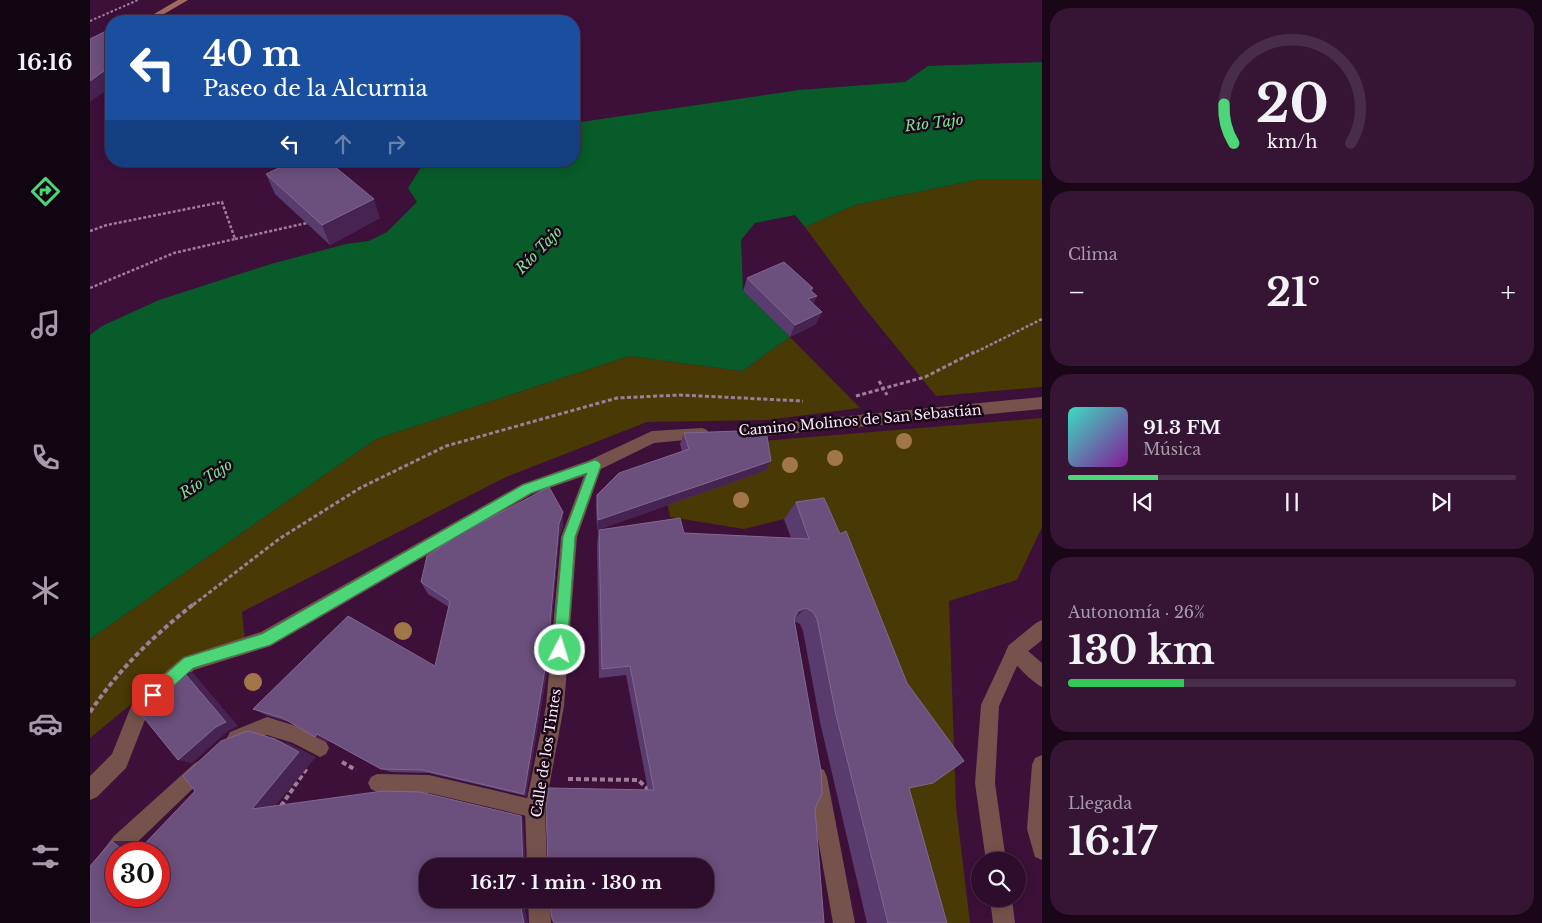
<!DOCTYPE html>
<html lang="es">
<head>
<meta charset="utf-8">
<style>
	:root { --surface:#2e0c2c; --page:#361534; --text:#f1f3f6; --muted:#a79ba9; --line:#492c48; --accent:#4cd677 }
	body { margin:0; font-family:"Libre Baskerville",serif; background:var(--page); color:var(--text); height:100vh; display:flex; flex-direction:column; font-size:19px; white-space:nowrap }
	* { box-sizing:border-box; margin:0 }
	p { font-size:16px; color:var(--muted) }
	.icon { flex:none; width:28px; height:28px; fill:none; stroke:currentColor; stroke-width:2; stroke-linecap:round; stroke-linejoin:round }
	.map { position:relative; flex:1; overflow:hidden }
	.panel { display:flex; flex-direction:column; gap:8px; padding:8px; background:#190718; width:500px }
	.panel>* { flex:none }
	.hud { position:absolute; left:15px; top:15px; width:475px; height:152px; border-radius:20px; box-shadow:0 2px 12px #0003,0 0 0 1px var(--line); background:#1a4fa0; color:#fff; overflow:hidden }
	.controls { position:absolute; left:881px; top:852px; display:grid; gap:10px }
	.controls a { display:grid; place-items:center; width:55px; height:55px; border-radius:50%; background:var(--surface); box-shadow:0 2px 12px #0003,0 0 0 1px var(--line); font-size:25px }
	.speed { position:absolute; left:15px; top:842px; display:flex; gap:10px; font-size:25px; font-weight:700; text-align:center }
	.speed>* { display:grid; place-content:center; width:65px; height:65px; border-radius:50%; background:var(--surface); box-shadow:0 2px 12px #0003,0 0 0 1px var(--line); line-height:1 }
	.speed .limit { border:8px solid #d22; background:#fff; color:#111 }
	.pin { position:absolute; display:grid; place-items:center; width:42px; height:42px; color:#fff; margin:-21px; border-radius:10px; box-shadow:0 2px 8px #0006 }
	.me { position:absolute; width:55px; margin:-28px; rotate:5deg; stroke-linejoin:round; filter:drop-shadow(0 0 4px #0008) }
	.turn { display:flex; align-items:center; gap:18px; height:105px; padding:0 15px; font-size:22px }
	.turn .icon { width:65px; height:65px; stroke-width:2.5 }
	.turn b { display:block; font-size:35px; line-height:42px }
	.lanes { display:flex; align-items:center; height:48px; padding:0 15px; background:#0003; justify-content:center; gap:25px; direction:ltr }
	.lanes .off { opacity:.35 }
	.big { font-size:38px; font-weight:700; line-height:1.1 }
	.panel .widget { flex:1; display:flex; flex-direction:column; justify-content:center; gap:8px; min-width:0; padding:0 18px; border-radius:20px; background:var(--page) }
	.panel .dial { align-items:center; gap:0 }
	.dial svg { height:130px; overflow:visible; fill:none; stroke:var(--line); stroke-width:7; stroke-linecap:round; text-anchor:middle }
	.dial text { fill:var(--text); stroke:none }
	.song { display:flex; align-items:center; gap:15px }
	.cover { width:60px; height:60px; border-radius:8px; background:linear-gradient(135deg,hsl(170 70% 55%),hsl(290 70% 35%)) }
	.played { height:5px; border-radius:2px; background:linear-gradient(90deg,var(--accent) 20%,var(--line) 20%) }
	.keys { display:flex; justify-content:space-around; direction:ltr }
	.heat { display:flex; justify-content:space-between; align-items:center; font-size:28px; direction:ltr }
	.charge { height:8px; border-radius:4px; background:linear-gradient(90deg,#34c759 26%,var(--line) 0) }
	.trip { position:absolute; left:329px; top:858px; width:295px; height:50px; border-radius:20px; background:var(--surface); box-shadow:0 2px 12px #0003,0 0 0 1px var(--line); font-weight:700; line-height:50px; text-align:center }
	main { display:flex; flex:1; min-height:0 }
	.tab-bar { display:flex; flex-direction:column; width:90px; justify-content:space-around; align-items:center; background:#120512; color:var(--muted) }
	.tab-bar .icon { width:35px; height:35px }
	.tab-bar .selected { color:var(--accent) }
	.tab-bar b { font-size:22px; color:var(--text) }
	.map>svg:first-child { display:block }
	.green { fill:#493905 }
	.water { fill:#085c29 }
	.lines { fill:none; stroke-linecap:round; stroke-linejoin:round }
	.path-far3 { stroke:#9e7e9b; stroke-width:2; stroke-dasharray:2.5 2; stroke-linecap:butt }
	.path-far2 { stroke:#9e7e9b; stroke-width:2.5; stroke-dasharray:3 2; stroke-linecap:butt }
	.path-far1 { stroke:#9e7e9b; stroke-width:3; stroke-dasharray:4 2.5; stroke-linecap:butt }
	.path { stroke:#9e7e9b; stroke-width:4; stroke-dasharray:5 3; stroke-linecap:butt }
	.service { fill:#76524c; fill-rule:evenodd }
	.minor { fill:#76524c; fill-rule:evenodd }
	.tertiary { fill:#76524c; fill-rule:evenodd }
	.secondary { fill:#a36a60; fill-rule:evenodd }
	.tree { fill:#a1774a }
	.wall { fill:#593c6d }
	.shaded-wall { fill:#472352 }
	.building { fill:#6b4f7c; stroke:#826890 }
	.route { fill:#4cd677; stroke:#318b4d }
	.labels { text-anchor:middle; stroke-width:5; stroke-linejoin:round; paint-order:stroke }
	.street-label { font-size:14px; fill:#feecfb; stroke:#190718 }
	.water-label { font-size:15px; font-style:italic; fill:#7ee096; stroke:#190718 }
</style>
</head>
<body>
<main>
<nav class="tab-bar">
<b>16:16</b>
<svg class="icon selected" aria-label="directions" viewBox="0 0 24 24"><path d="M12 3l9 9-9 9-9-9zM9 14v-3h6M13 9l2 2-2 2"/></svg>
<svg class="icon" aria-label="music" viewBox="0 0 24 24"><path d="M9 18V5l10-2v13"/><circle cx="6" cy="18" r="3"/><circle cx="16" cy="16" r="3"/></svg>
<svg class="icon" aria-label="phone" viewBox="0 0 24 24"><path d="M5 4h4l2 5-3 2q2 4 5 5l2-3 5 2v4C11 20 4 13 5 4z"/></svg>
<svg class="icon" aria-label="climate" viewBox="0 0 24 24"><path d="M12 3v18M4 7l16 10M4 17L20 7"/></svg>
<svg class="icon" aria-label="car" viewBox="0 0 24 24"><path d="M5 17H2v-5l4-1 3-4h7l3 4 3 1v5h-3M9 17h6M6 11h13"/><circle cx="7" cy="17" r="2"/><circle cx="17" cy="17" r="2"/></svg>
<svg class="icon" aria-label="filters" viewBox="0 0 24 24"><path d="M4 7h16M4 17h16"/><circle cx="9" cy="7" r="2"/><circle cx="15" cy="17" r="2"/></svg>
</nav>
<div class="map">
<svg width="952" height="923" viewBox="0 0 952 923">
	<rect width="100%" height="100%" fill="#3d103a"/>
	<path class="green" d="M890,179h62v208l-106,9 -73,-90 -58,-79 50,-22z
		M700,337l70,71 -93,12 -120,2 -141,55 -264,135 3,29 -54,14 -101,83v-99l286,-200 253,-83 113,15z
		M952,418v109l-25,53 -68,21 7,205 14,117h-47l-112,-408 -27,4 -40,10 -74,-12 -3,-15 94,-61z"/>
	<path class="water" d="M952,62v117h-62l-125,26 -50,22 -10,-12 -40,8 -14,17 2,51 47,46 -48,34 -113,-15 -253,83 -286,200v-304l12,-9 57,-26 112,-36 75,-20 23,-3 18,-9 30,-30 -9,-14 17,-27h149v-38l225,-33 106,-8 23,-16z"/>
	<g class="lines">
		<path class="path-far3" d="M0,21l48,-21"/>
		<path class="path-far2" d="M0,231l17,-6 115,-23 13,37 -61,14 -84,35
			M145,239l72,-16
			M882,354l70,-35"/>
		<path class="path-far1" d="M789,381l8,14
			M766,396l69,-19 49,-25
			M103,605l86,-66 81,-51 86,-42 171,-48 63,-3 123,6"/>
		<path class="path" d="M0,712c30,-44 63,-76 105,-109
			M252,762l14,8
			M478,779l70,1 12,11
			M191,806l26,-38"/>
		<path class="service" d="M177,717l29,9 30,16 3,6 -3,6 -6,3 -27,-14 -26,-8 -31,12 -6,-3 -3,-6 3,-6z
			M111,760l6,3 3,6 -3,6 -82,79h-9c0,14 -12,33 -26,39v-26l24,-31 81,-73z
			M287,774l52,1 106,25 6,3 3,6 -3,6 -6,3 -106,-25 -52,-1 -6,-3 -3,-6 3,-6z"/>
		<path class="minor" d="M952,397v12l-295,29 -5,-2 -2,-4 2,-4 5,-2z
			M612,428l5,2 2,4 -2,4 -53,5 -53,26 -24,68 -13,169 -19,103 2,57h-20l-2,-57 21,-103 15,-169 23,-61 -52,18 -261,152 -77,24 -46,42 -22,56 -29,29 -7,3v-24l22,-22 22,-55 49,-42 78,-25 261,-148 68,-24 62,-29z
			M925,642l6,3 21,18v24c-9,-4 -32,-27 -36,-36l3,-6z
			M952,755v105l-7,-3 -8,-28 5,-64 3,-7z
			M727,767l7,3 3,7 28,146h-22l-26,-146 3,-7z
			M438,899h22l1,24h-22z"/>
		<path class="tertiary" d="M952,620v20l-21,17 -22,49 -4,77 11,78h-20l-11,-78 6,-78 28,-60 27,-22z
			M900,899h22l3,24h-22z"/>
		<path class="secondary" d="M88,0h10l-36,21h-10z"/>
	</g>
	<g class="tree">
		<circle cx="814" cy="441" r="8"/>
		<circle cx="745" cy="458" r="8"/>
		<circle cx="700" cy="465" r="8"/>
		<circle cx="651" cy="500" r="8"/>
		<circle cx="313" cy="631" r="9"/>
		<circle cx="163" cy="682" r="9"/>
	</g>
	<path class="wall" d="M176,174l114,44 -50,27 -55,-51z
		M657,278l66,10 -1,3 5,5 -4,8 3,20 -26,13 -47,-46z
		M594,433l81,38 -168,59 -1,-25 1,-10 85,-44 -2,-7z
		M706,502l113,286 38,135h-80l-47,-201 -17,-91 -3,-7 -6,-3 27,150 -271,131 98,-112 -22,-115 -27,3 -2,-132 2,-16 85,3 107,5 -7,-19z
		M473,525l-4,12 -11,129 -22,130 -97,-23 -38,-1 -10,-3 -52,-29 -1,2 -39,-20 -20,-6 -16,-7 182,-43 14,-59 -21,-13 -7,-12z"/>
	<path class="shaded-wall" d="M73,13l4,8h-13z
		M21,66v21l-21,15v-21z
		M284,199l6,19 -50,27 -8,-20z
		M727,296l-6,12 -3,-9z
		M732,312l-6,12 -26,13 5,-12z
		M681,461l-6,10 -168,59 1,-10z
		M473,512v13l-4,12 -11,129 -22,130 -2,-2 35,-270z
		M716,608l-13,12 5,-9z
		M90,668l13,5 45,53 -10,5 -36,32 -14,-3z
		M227,734l13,5 -2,3 -13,-5z
		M185,739l17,6 24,12 -44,53 -20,-1z
		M431,816l2,1 3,49h-3z
		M22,841h30l15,13h-30z
		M421,857l5,9h-4z
		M429,899h4l5,24h-4z"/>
	<path class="building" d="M73,13l-9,8h-16z
		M21,30v36l-21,15v-42l14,-7z
		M204,161h34l46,38 -52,26 -56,-51z
		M694,262l29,26 -3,2 7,6 -9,3 14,13 -27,13 -48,-47z
		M676,430l5,31 -173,59 -1,-25 22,-22 70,-24 -5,-16z
		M459,487l14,25 -4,12 -12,133 -23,137 -102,-24 -41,-1 -64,-35 -2,3 -32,-19 -30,-9 95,-93 87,50 15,-65 -29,-19 6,-26 33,-22z
		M734,498l16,36 6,-3 61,152 57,78 -31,22 -24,5 38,135h-59l-52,-208 -19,-96 -4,-7 -7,-4 -8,3 -4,8 27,152 1,22 -7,16 9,114h-270l-2,-4 -2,-17h-10l-2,-3h167v-33h-157l-2,-59 3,-19 105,2 -24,-124 -28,3 -3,-139 81,-12 4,15 125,6 -13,-37z
		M90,668l46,54 -10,5 -38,33 -42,-52z
		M158,731l27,8 24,13 -47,57 131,-18 37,1 101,24 2,50h-7l-5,-9 1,9h-84v33h91l5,24h-434v-57l22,-25 15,13h-11v42h43v-42h-24l60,-63 -12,-15 38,-35z"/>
	<path class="route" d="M505,460l4,2 2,3 -26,72 -8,113 -2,5 -5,1 -5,-1 -2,-5 10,-113 24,-64 -56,20 -261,152 -77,23 -35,32 -5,2 -5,-2 -2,-5 2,-5 36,-32 78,-24 261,-149z"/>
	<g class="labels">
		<g class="street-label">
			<text transform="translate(770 420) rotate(-5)" y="5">Camino Molinos de San Sebastián</text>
			<text transform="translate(456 753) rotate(-81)" y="5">Calle de los Tintes</text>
		</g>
		<g class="water-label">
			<text transform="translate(844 123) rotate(-7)" y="5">Río Tajo</text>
			<text transform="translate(449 250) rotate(-46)" y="5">Río Tajo</text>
			<text transform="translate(116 479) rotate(-33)" y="5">Río Tajo</text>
		</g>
	</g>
</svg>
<div class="controls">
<a><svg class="icon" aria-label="search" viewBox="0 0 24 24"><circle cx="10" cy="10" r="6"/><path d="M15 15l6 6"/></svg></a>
</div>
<div class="speed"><div class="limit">30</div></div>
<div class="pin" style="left:63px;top:695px;background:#d93025"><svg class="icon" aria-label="arrive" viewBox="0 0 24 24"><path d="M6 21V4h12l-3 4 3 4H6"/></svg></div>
<svg class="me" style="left:470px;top:650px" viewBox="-20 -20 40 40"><circle r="17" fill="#4cd677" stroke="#fff" stroke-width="3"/><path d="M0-11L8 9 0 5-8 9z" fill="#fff"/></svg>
<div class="trip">16:17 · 1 min · 130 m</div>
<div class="hud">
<div class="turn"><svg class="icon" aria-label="left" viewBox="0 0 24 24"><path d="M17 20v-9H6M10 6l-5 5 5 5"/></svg><div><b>40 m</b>Paseo de la Alcurnia</div></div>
<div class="lanes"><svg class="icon" aria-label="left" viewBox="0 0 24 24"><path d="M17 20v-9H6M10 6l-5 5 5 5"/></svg><svg class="icon off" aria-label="ahead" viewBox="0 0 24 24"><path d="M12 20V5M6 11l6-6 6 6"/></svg><svg class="icon off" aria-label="right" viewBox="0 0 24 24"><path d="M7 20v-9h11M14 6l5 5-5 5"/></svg></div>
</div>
</div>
<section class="panel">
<div class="widget dial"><svg viewBox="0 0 100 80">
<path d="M14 69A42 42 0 1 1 86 69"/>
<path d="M14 69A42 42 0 0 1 8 45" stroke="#4cd677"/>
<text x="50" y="56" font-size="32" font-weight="700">20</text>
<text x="50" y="72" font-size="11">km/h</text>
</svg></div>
<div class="widget"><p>Clima</p>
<div class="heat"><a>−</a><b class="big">21°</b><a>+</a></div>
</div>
<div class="widget">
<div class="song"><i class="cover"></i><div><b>91.3 FM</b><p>Música</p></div></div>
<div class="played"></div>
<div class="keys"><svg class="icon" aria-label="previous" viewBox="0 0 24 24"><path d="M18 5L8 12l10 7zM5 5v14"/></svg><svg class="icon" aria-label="pause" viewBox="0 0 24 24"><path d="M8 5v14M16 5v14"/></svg><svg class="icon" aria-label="next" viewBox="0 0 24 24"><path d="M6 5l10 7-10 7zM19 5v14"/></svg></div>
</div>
<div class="widget"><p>Autonomía · 26%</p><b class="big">130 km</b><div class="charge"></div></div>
<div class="widget"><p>Llegada</p><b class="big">16:17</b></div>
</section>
</main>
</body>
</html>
